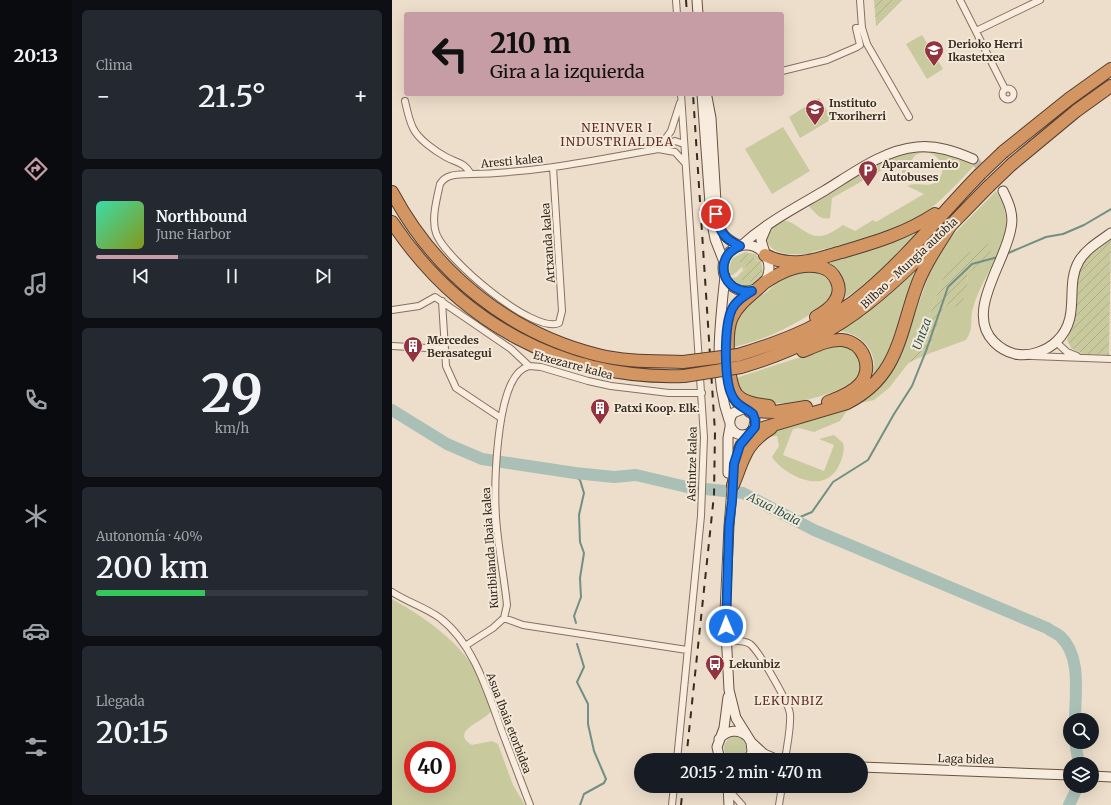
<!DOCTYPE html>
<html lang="es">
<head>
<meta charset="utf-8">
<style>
	:root { --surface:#171b24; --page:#242831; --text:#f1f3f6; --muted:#9ea1a6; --line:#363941; --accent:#c69da4 }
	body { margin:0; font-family:Merriweather,serif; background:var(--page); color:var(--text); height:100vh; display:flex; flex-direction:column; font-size:15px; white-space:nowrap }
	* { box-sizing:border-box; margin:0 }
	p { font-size:13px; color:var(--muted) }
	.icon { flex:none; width:22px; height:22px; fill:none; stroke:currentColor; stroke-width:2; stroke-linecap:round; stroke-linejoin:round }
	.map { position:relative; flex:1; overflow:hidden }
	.panel { display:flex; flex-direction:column; gap:10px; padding:10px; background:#0d0f14; width:320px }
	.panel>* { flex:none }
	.top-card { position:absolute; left:12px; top:12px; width:380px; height:84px; border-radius:4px; box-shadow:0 4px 16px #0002; background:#c69da4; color:#111; overflow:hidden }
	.tools { position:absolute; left:671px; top:713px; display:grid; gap:8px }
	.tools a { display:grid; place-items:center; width:36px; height:36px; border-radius:50%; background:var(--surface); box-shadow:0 4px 16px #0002; font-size:20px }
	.speed { position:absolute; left:12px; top:741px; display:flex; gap:8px; font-size:20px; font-weight:700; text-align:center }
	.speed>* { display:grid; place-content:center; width:52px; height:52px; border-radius:50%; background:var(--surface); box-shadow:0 4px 16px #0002; line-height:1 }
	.speed .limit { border:6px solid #d22; background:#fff; color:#111 }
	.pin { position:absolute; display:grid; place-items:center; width:34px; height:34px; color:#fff; margin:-17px; border:2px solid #fff; border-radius:50%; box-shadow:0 1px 4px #0007 }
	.me { position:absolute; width:44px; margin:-22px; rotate:359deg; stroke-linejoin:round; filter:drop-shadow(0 0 3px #0008) }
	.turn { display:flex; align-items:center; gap:14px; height:84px; padding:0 20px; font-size:18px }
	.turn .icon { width:52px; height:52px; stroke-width:2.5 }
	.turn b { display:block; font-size:28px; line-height:34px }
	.big { font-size:30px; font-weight:600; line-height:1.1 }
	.panel .card { flex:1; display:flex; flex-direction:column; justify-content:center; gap:6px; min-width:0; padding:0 14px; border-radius:6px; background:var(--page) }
	.panel .dial { align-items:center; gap:0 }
	.dial b { font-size:52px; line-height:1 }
	.song { display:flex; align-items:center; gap:12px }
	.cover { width:48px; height:48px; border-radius:6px; background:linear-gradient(135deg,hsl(160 70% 55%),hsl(70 70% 35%)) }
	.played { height:4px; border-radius:2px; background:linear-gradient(90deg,var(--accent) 30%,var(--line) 30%) }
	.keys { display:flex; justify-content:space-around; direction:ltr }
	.heat { display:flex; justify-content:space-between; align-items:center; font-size:22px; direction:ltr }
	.charge { height:6px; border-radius:3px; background:linear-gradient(90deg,#34c759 40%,var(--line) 0) }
	.trip { position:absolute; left:242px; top:753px; width:234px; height:40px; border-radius:20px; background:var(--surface); box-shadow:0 4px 16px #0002; font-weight:600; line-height:40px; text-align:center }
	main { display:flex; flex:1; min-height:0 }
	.tab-bar { display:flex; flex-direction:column; width:72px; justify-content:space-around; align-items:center; background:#090b0e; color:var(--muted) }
	.tab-bar .icon { width:28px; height:28px }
	.tab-bar .current { color:var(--accent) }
	.tab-bar b { font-size:18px; color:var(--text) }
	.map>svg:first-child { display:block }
	.grass { fill:#c9c99e; fill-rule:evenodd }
	.garden { fill:url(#garden-furrows) }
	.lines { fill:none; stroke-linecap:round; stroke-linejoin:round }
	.stream { stroke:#718f84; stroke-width:2 }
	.river { stroke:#aac0b7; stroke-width:12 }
	.secondary-tunnel { stroke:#c8baa8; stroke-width:9; stroke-dasharray:9 4.5; stroke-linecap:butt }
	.street-casing { stroke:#877060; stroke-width:8 }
	.secondary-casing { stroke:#695243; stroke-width:11 }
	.highway-casing { stroke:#553f33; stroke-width:14 }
	.street { stroke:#f7ecdd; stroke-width:6 }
	.secondary { stroke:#f7ecdd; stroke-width:9 }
	.highway { stroke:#d39663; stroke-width:12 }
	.rail { stroke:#392a22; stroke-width:2; stroke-dasharray:7 7; stroke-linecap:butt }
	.highway-bridge-casing { stroke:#553f33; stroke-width:14; stroke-linecap:butt }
	.highway-bridge { stroke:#d39663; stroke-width:12 }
	.route-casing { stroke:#114b97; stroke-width:10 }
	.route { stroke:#1a73e8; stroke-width:7 }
	.labels { text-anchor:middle; stroke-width:4; stroke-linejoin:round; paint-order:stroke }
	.poi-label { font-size:11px; font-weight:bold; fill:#392a22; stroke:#f3e9d9; text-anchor:start }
	.street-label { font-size:11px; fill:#392a22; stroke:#f3e9d9 }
	.neighbourhood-label { font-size:12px; letter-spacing:1px; fill:#622b25; stroke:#f3e9d9 }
	.water-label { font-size:12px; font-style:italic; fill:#325751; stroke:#f3e9d9 }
</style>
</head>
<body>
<main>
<nav class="tab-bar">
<b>20:13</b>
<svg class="icon current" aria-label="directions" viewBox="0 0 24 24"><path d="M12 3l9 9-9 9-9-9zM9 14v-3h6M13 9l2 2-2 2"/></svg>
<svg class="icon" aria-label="music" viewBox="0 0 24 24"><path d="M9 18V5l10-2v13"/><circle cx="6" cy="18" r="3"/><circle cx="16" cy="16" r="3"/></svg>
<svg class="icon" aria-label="phone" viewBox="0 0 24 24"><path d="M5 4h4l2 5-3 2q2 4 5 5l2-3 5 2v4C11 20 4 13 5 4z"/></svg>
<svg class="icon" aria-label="climate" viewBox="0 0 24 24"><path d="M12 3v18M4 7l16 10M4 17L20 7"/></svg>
<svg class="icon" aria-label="car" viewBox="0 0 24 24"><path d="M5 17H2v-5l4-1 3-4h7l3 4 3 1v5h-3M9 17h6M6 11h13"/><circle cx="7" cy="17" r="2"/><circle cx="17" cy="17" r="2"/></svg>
<svg class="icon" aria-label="filters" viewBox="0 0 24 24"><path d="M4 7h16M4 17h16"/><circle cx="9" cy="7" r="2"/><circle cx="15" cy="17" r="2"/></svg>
</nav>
<section class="panel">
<div class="card"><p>Clima</p>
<div class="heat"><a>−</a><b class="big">21.5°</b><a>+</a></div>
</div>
<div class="card">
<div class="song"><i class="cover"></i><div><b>Northbound</b><p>June Harbor</p></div></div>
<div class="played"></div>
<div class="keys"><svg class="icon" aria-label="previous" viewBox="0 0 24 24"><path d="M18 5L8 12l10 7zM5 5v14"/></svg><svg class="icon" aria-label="pause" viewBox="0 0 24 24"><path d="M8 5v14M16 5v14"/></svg><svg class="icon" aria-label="next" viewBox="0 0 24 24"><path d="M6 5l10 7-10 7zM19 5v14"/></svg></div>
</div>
<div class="card dial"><b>29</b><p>km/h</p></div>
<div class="card"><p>Autonomía · 40%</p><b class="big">200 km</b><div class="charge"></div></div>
<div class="card"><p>Llegada</p><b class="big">20:15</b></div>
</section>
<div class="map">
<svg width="719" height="805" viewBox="0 0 719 805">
	<defs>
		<pattern id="garden-furrows" width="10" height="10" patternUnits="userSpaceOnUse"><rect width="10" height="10" fill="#c9c99e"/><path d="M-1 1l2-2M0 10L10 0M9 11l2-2" fill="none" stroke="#adad88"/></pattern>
	</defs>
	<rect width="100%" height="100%" fill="#ecdeca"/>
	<path class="grass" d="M530,35l21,34 -16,10 -21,-35z
		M427,98l13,21 -32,19 -11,-21z
		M391,127l27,44 -38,23 -27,-45z
		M528,150l25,3 29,13c-20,21 -39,42 -64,57 -25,15 -69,22 -99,29l1,3c-18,-2 -40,4 -47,-18 18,-36 34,-2 52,-1 10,1 18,-6 26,-11l12,6 18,-11 3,2 48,-28 -17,-8c10,-5 23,3 30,-5 13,-12 0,-32 -16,-28 -12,2 -10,17 -19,22v-13l-12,6 -1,-2 -57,32 -2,20c-11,3 -15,-7 -23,-13l72,-42 14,-7z
		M604,191c29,44 -12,76 -23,117 -4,13 2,18 -7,32l-38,14 17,-50 23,-22 -1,-7 6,-6 16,-6 -45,12 -30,81 -25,32 -15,12 -13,3 -15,9 -6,9 -26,11 -15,-4 -6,1 -10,26 41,16 10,-26 -15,-6 15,-4 9,8c2,6 0,12 -2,18 -2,4 -4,10 -8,13 -16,18 -51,-1 -61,-17l7,-11 -2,-10 -23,2 4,-5 93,-28 50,-53 29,-80 9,-19 16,-20z
		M522,232l2,1c-22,23 -44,48 -71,65 4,-18 -8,-26 -21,-35z
		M353,252l10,2 6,6 -2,2 -5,-5 -16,3 8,7 -3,5 2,12 10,-4 5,-7 3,1c-6,9 -10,13 -21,13l-11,-9 6,-1 6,-7 -1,-3 -9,8h-3c-2,-7 0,-12 3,-17z
		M529,266l-29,85 -20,28c0,-6 3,-11 2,-16 -1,-18 -19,-31 -35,-32l26,-16z
		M415,271c21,0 24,6 27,26 -30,24 -62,41 -100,50l-1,-13 5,-19 14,-15 15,-8 13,-13 10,-5z
		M446,345c18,2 25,14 21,31 -18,20 -82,35 -107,23 -5,-2 -9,-6 -13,-9l-3,-12z
		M0,599c39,22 79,50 94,94 2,6 5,12 5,18 -5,10 -43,20 -19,34l20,-4 6,3 15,41 12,20h-133zM21,750h34v34h-34z
		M332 748a11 11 0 1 1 22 0a11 11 0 1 1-22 0Z"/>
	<path class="garden" d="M482,0h28l-26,26z
		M719,238l-2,117 -26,-1 -12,-6 -4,-8 9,-29 2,-37 2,-7 9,-14z
		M596,243l3,7 -2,13 -5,4c-8,-1 -12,3 -17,8l1,7 -7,26 -16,-4 -17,50 -20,9 6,-7 30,-81 16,-18z
		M355,254l7,3 4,5 3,-2 2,14 -3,-1 -5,7 -10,4 -5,-6 6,-11 -8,-7 4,-5z"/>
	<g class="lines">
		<path class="stream" d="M614,254l40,-17 17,-3 21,-9 27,-16
			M178,472l10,8 4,13 -5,22 1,27 4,11 -4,25 1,19 -7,19 2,7
			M401,520l19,-8 21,-30 35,-22 26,-46 18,-28 14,-35 22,-64 24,-23 26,-7
			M185,644l7,23 -7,15 11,22v20l6,27 12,28 -2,4 -20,11 -4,11"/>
		<path class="river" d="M0,410l55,34 35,15 93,14 39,4 22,-2 51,12 56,6 71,37 233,98c4,3 9,5 13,8 22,20 15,58 15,84
			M683,742l4,22
			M677,805l9,-19"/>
		<path class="secondary-tunnel" d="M581,159l30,32"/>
		<g class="street-casing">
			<path id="street" d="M284,0l1,14
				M468,0l2,28 5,16 42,73
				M568,0l45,89
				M584,31l64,-31
				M390,71l45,-11 30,-13 3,-2 -4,-17h6
				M610.5 94a5.5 5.5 0 1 1 11 0a5.5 5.5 0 1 1-11 0Z
				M13,101c2,9 4,19 8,27 5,11 22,23 33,29 11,6 18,5 25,17 63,-1 125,-14 187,-25l17,3 10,11
				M272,145l11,-4 9,3
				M266,149l13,-18 9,-28
				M79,174c-12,1 -24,-1 -31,10 -3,14 -9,35 -4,49 8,25 98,102 123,90l3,-12 -9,-144
				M50,301l4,65 10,22 45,30
				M0,310l27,-4 16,-9 76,52 18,17 12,1 47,14 23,5 58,7h33
				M664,342l11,10 10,4
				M0,346l53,3
				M640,356l79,3
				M0,592c15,10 33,15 48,26 35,27 48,76 63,116 9,24 18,47 27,71
				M112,618l3,-13c-3,-29 -9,-58 -11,-88 -2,-32 0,-122 23,-145 3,-3 7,-5 10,-6
				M334,640c8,1 18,0 24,4 9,7 39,59 40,70 1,15 -3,31 -5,46
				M73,646l28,-18 11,-10 19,7 164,25
				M285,760l24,-244 3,-79 -23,-343
				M342,796l8,9
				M280,805l2,-19
				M387,805l3,-19"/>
		</g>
		<g class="secondary-casing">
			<path id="secondary" d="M305,0l1,14
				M310,94l9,124 4,21 9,23
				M315,97l4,21 5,84
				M611,191c6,12 11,24 8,37 -5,34 -47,84 -17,114 6,6 13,10 21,12 14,3 32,-3 42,-13 25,-25 7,-54 22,-80 7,-12 21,-20 32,-28
				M325,217c2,16 9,22 23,29
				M331 268a23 23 0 1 1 46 0a23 23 0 1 1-46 0Z
				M350,245c24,-22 53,-37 82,-54 28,-17 59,-41 93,-44 20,-2 38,4 56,12
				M373,253l-4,-13 6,-14
				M333,276c-5,47 -12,99 4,144
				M339,394l7,10 15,10 2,6 -2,11 -13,14 -6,19 -5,62 -4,86 4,78 7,28 15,24 1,10 -4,8
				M351,409l-10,4c-9,13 3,27 17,20
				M336,473v-35l2,-11
				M327,739c8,-9 20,-11 29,-2
				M359,742l13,12 14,6
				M328,760l-3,-13 7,-19 4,-31
				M469,767l209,8
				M700,776l19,1
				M336,786l1,19"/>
		</g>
		<g class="highway-casing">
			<path id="highway" d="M611,152l66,-53 42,-30
				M620,164l64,-53 35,-25
				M0,192c43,81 117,141 206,163 28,7 57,6 85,7
				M0,222c66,100 171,158 292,154
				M373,255c11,6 23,8 36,7 14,-1 28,-7 41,-10 34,-10 64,-19 93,-38
				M372,283c16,-11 36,-21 56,-16 15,3 24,21 15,34 -4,7 -12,12 -19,16
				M370,285c-11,10 -23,18 -30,32 -7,14 -5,66 5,78 7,8 22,10 32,11
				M411,351c12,-5 26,-12 39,-11 21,2 32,27 18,44 -8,9 -21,14 -32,18
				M346,355c47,-14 92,-32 129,-64 41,-35 75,-78 112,-116
				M349,367c45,-13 88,-33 125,-62 45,-35 83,-79 123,-119
				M358,411l25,1 31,-5
				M361,431l94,-28c51,-26 52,-67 69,-115 8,-23 23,-44 36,-65
				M341,485c11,-26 11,-40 38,-57"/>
		</g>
		<use href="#street" class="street"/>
		<use href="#secondary" class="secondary"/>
		<use href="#highway" class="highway"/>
		<path class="rail" d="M294,0l1,14
			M294,760l28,-265 1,-63 -22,-338
			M289,805l2,-19"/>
		<g class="highway-bridge-casing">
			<path id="highway-bridge" d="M587,175l24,-23
				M597,186l23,-22
				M291,362l55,-7
				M292,376l57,-9"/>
		</g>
		<use href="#highway-bridge" class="highway-bridge"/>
	</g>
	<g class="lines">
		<g class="route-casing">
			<path id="route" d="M324,214c3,17 8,25 24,32 -28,11 -18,48 12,45 -8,5 -16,10 -20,18 -8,17 -9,75 2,90 5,8 12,9 19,15l2,6v7l-15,18 -6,19 -2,37 -3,25 -3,100"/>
		</g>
		<use href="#route" class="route"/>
	</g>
	<defs>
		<g id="school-pin" transform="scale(1)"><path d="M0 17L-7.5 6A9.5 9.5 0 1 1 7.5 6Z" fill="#91343f" stroke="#f3e9d9"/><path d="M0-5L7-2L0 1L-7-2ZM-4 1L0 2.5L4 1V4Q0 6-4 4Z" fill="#fff"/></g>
		<g id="parking-pin" transform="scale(1)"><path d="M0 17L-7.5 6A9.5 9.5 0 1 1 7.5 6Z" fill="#91343f" stroke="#f3e9d9"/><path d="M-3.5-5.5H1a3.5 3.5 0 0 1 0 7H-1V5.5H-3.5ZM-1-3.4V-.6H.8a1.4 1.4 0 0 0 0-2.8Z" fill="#fff"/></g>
		<g id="building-pin" transform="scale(1)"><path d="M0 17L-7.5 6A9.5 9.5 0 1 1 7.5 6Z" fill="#91343f" stroke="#f3e9d9"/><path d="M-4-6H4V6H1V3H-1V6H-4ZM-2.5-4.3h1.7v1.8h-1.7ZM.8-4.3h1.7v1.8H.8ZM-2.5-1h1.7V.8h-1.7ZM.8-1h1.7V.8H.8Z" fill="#fff"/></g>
		<g id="bus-pin" transform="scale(1)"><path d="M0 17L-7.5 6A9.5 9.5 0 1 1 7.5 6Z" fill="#91343f" stroke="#f3e9d9"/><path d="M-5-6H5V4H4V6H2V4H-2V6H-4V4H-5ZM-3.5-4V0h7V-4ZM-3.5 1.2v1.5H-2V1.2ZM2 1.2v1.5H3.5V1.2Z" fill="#fff"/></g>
	</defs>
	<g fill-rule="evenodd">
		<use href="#school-pin" x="542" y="50"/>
		<use href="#school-pin" x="423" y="109"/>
		<use href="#parking-pin" x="476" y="170"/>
		<use href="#building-pin" x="21" y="346"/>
		<use href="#building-pin" x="208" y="408"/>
		<use href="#bus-pin" x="323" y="664"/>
	</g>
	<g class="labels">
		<g class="poi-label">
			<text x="556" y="48">Derioko Herri<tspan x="556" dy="13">Ikastetxea</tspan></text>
			<text x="437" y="107">Instituto<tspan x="437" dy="13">Txoriherri</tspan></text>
			<text x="490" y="168">Aparcamiento<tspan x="490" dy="13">Autobuses</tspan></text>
			<text x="35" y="344">Mercedes<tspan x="35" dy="13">Berasategui</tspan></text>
			<text x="222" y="412">Patxi Koop. Elk.</text>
			<text x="337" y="668">Lekunbiz</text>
		</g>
		<g class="street-label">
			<text transform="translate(120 161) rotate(-5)" y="4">Aresti kalea</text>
			<text transform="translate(156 243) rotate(-94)" y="4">Artxanda kalea</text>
			<text transform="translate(517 263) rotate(-43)" y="4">Bilbao - Mungia autobia</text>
			<text transform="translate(181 365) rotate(15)" y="4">Etxezarre kalea</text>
			<text transform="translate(300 464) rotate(-89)" y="4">Astintze kalea</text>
			<text transform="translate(98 548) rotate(-94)" y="4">Kuribilanda Ibaia kalea</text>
			<text transform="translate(117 723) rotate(69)" y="4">Asua Ibaia etorbidea</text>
			<text transform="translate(574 759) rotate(2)" y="4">Laga bidea</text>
		</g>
		<g class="neighbourhood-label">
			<text x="225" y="132">NEINVER I<tspan x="225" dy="14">INDUSTRIALDEA</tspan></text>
			<text x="397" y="705">LEKUNBIZ</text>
		</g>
		<g class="water-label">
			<text transform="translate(530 334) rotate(-70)" y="4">Untza</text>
			<text transform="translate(382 509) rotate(27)" y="4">Asua Ibaia</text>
		</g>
	</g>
</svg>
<div class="tools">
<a><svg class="icon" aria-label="search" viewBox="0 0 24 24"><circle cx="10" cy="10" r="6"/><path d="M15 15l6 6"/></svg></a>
<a><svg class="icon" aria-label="layers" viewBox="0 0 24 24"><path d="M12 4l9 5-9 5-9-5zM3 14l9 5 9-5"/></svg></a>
</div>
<div class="speed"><div class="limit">40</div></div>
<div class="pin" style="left:324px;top:214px;background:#d93025"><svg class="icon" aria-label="arrive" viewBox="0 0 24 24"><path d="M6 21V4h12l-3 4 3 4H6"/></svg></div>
<svg class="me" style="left:334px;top:626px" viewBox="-20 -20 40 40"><circle r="17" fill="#1a73e8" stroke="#fff" stroke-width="3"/><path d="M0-11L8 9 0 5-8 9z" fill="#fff"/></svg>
<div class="trip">20:15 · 2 min · 470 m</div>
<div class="top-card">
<div class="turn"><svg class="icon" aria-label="left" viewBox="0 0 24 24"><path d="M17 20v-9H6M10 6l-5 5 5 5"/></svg><div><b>210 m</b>Gira a la izquierda</div></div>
</div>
</div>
</main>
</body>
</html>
